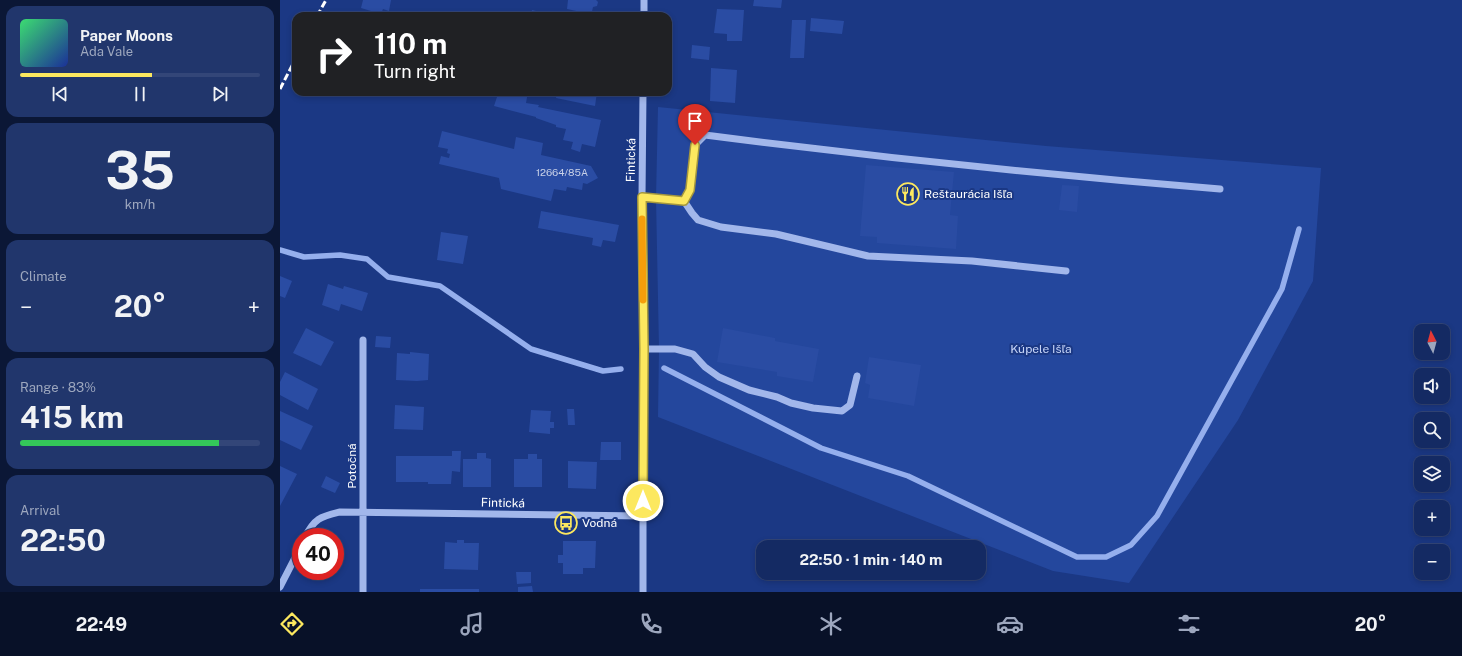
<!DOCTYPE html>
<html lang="en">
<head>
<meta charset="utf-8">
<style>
	:root { --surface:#142a63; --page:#21366c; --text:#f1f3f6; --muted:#9da7be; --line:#334678; --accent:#fce85f }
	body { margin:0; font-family:"Public Sans",sans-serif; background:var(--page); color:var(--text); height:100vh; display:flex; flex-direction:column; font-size:15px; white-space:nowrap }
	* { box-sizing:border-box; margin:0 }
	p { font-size:13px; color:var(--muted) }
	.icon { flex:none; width:22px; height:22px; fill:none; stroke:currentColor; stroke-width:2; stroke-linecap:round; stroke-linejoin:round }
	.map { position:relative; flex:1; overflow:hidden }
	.sheet { display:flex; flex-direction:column; gap:6px; padding:6px; background:#0b1736; width:280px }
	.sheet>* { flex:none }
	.hud { position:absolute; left:12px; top:12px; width:380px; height:84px; border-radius:12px; box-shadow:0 2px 6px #0003,0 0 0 1px var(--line); background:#202124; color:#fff; overflow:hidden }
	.needle { width:26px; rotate:354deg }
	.controls { position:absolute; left:1134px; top:324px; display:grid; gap:8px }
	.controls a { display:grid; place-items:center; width:36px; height:36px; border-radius:8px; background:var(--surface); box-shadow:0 2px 6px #0003,0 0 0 1px var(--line); font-size:20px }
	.speed { position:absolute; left:12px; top:528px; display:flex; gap:8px; font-size:20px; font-weight:700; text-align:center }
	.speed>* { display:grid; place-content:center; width:52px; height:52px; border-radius:50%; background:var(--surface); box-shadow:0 2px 6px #0003,0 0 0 1px var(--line); line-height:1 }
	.speed .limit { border:6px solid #d22; background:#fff; color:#111 }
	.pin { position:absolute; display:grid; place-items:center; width:34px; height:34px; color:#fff; margin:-41px -17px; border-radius:50% 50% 50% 0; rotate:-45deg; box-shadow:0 0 4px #0007 }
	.pin .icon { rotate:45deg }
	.me { position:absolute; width:44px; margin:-22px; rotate:0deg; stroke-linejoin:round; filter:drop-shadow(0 0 3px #0008) }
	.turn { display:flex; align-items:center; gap:14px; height:84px; padding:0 16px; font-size:18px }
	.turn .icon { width:52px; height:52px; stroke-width:2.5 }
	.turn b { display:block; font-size:28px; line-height:34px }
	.big { font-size:30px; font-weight:700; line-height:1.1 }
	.sheet .card { flex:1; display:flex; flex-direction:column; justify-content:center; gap:6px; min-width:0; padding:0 14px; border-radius:12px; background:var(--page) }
	.sheet .dial { align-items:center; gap:0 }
	.dial b { font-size:52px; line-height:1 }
	.song { display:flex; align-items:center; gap:12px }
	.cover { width:48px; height:48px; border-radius:6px; background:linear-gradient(135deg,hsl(140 70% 55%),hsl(230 70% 35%)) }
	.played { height:4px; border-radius:2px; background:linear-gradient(90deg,var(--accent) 55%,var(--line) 55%) }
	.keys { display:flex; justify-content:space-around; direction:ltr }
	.heat { display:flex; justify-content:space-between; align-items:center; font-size:22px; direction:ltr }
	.charge { height:6px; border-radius:3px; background:linear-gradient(90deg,#34c759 83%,var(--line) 0) }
	.trip { position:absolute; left:476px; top:540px; width:230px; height:40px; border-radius:12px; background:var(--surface); box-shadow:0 2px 6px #0003,0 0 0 1px var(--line); font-weight:700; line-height:40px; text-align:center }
	.dock { display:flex; height:64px; justify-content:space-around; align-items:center; background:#081128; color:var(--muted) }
	.dock .icon { width:28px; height:28px }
	.dock .selected { color:var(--accent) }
	.dock b { font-size:18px; color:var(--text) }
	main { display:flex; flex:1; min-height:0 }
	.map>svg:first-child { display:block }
	.green { fill:#24479d }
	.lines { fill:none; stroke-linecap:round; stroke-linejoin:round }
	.stream { stroke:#95afed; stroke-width:5.5 }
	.building { fill:#2a4ca3 }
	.minor { stroke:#a2b7eb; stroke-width:7 }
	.rail { stroke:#fff; stroke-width:3; stroke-dasharray:7 3; stroke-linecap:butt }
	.route-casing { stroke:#a4973e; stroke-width:10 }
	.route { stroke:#fce85f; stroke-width:7 }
	.slow { stroke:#f59e0b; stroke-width:7 }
	.labels { text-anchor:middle; stroke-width:4; stroke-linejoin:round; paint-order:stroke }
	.number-label { font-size:10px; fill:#cad2e8 }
	.street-label { font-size:12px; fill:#fff; stroke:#1b3884 }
	.poi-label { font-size:12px; fill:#fff; stroke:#1b3884; text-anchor:start }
	.park-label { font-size:12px; fill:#c7d5f8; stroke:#1b3884 }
</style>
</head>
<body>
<main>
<section class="sheet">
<div class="card">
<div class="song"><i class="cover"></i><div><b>Paper Moons</b><p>Ada Vale</p></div></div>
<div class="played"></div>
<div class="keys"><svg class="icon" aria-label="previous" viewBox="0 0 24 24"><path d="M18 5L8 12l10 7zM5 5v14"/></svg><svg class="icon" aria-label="pause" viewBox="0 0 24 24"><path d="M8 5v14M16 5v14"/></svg><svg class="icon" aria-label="next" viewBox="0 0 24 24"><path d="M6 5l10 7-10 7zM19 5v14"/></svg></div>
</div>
<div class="card dial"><b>35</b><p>km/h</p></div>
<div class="card"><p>Climate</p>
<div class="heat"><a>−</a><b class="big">20°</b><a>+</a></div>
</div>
<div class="card"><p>Range · 83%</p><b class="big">415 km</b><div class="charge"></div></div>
<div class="card"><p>Arrival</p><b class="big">22:50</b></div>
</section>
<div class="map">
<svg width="1182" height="592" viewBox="0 0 1182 592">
	<rect width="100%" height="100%" fill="#1b3884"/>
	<path class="green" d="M378,107l388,39 275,22 -8,113 -75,139 -109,163 -76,-12 -395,-154 1,-68 -3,-151z"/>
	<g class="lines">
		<path class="stream" d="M0,250l24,7 36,-2 27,4 21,18 52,9 91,63 72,22 18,-2
			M384,368l157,80 87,28 169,81h29l25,-12 26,-29 125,-227 17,-60"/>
	</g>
	<path class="building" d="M83,0h28l-2,11 -6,-2 -2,5 -20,-6z
		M288,0h28l2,2 -1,4 -4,1 -2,9h-11l1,-4 -14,-3z
		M474,0h28l-1,8 -28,-2z
		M437,9l27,1 -2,31h-15v-7l-13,-1z
		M252,10l16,4v2h-17z
		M531,18l33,3 -2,13 -32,-3z
		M512,20h14l-2,38h-14z
		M412,45l18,2 -1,13 -18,-2z
		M431,68l26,2 -2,33 -25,-2z
		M205,92h43l-2,11 13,2 -1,2 63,13 -6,27 -13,-3 -2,8 -9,-3 2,-7 -10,-2 3,-11 -10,-2v-2l-20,-7v-1l-42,-11 3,-9 -12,-4z
		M277,92h40l-2,14 -39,-8z
		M162,131l72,18 2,-12 27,6 -2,12 50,11 7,12 -11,6 -4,-1 -1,7 -15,-3 -1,4 -12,-2 -3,12 -50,-12 -2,-11 -60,-14 2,-8 8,2 1,-4 -3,-1 1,-4 -10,-2z
		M586,165l88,7 -4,43 8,1 -2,33 -79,-6v-6l-17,-1z
		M782,185l17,1 -2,26 -18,-2z
		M261,211l78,14 -4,17 -12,-2 -2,7 -9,-2 1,-7 -55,-10z
		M161,232l27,4 -5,28 -26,-4z
		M0,276l12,5 -7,17 -5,-2z
		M48,284l15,5 1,-3 24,7 -6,18 -21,-7 -2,7 -17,-6z
		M26,328l28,14 -13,24 -28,-13z
		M443,328l52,10v3l44,8 -6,33 -36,-6v-4l-60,-10z
		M96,336l15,1 -1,11 -15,-1z
		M130,352l19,2 -1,26 -11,1 -21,-1 1,-27 13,1z
		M589,357l52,8 -7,41 -46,-8 2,-13 -5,-2z
		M5,372l33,17 -10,21 -28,-15v-13z
		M115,405l29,2 -1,23 -29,-1z
		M287,409h7l1,16h-7z
		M251,410l20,1 -1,11h4v6h-4v6l-21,-2z
		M0,411l33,15 -12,24 -21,-10z
		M321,442h20v18h-21z
		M172,451h9l-1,21 -8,-1 -1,13h-23v-2h-32v-26h56z
		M197,453h9v5l5,1v28h-28v-28h14z
		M248,454h9v5h5v28h-28v-28h14z
		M288,461l29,1 -1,27 -28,-1z
		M0,466l17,8 -17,32z
		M46,476l14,7 -5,10 -14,-6z
		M177,540h7v3h15l-1,27 -34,-1 1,-27 12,1z
		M283,541h33l-1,27h-12v6h-20v-11h-5v-8h5z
		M236,572h15v11l-14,1z
		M252,586l1,6h-15v-5z
		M140,589h59v3h-59z"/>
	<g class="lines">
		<path class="minor" d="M364,16v-16
			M362,197l42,4 6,-11 5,-45 10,-10c171,22 343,40 515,54
			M404,201l8,12 6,7 23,7 55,7 92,22 104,5 94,10
			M83,340v252
			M363,349h32l18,5 12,13 14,10 30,13 28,7 14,6 22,5 29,3 8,-6 7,-29
			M25,537c10,-19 15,-20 35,-25l303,4
			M0,587l21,-41
			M363,592v-243l-1,-152 1,-105"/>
		<path class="rail" d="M37,16l9,-16
			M0,89l16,-31"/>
	</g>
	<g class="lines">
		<g class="route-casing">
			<path id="route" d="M363,501l1,-152 -2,-152 42,4 6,-11 5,-45"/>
		</g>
		<use href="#route" class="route"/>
		<path class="slow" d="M362,219l1,81"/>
	</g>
	<defs>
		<g id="restaurant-ring" transform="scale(1.15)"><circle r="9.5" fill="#1b3884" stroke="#fce85f" stroke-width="1.5"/><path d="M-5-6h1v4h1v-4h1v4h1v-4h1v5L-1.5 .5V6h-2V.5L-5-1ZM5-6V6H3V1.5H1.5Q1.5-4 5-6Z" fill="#fce85f"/></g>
		<g id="bus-ring" transform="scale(1.15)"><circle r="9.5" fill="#1b3884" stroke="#fce85f" stroke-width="1.5"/><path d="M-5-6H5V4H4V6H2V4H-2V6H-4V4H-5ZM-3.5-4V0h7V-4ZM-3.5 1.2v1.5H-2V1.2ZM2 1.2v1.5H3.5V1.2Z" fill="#fce85f"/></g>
	</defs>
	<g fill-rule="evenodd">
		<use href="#restaurant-ring" x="628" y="194"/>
		<use href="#bus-ring" x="286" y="523"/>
	</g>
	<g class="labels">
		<g class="number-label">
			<text x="282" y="176">12664/85A</text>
		</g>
		<g class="street-label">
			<text transform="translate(351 160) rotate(-89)" y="4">Fintická</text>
			<text transform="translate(72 466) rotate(-90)" y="4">Potočná</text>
			<text transform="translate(223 503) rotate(1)" y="4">Fintická</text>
		</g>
		<g class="poi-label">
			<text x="644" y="198">Reštaurácia Išľa</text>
			<text x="302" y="527">Vodná</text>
		</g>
		<g class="park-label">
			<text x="761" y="353">Kúpele Išľa</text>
		</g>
	</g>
</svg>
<div class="controls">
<a><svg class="needle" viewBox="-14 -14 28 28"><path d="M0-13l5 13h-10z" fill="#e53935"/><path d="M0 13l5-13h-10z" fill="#9da7be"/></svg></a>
<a><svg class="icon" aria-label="sound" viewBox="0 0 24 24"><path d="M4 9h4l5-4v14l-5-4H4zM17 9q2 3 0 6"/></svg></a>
<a><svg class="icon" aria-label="search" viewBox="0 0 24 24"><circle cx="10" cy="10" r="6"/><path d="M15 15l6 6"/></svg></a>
<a><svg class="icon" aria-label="layers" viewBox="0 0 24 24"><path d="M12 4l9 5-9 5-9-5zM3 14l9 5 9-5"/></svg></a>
<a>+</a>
<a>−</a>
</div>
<div class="speed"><div class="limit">40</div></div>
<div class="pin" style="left:415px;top:145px;background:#d93025"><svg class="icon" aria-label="arrive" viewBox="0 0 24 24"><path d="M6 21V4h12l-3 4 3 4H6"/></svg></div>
<svg class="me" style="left:363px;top:501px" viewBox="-20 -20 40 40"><circle r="17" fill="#fce85f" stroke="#fff" stroke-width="3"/><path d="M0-11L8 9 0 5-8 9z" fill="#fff"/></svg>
<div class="trip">22:50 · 1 min · 140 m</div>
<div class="hud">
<div class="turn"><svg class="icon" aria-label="right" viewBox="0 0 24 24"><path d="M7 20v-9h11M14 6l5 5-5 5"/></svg><div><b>110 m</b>Turn right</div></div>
</div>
</div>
</main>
<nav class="dock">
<b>22:49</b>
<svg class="icon selected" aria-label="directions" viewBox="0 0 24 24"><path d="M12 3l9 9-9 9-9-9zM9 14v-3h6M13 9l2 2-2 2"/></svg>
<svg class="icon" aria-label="music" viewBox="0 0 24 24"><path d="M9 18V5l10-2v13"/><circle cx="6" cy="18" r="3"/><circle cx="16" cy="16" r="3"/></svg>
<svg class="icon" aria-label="phone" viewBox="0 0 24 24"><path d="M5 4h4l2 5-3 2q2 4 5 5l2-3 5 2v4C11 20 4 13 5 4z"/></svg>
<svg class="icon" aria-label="climate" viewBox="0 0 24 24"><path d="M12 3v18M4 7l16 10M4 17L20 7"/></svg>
<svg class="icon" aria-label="car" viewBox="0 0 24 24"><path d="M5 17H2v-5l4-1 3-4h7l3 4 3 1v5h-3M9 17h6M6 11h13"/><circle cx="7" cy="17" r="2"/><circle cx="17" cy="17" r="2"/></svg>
<svg class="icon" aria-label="filters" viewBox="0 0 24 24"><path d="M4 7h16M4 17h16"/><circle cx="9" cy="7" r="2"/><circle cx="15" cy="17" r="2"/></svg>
<b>20°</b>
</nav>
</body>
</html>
